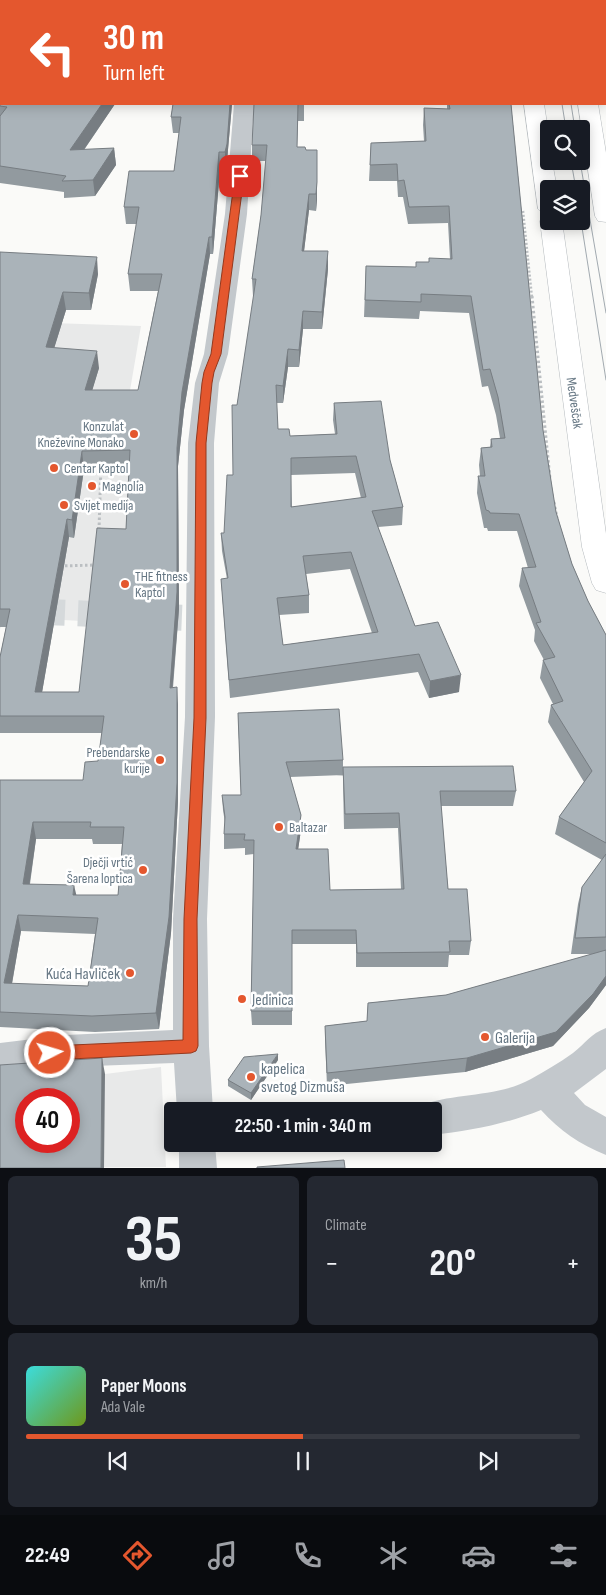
<!DOCTYPE html>
<html lang="en">
<head>
<meta charset="utf-8">
<style>
	:root { --surface:#171b24; --page:#242831; --text:#f1f3f6; --muted:#9ea1a6; --line:#363941; --accent:#e4572e }
	body { margin:0; font-family:"Sofia Sans Condensed",sans-serif; background:var(--page); color:var(--text); height:100vh; display:flex; flex-direction:column; font-size:19px; white-space:nowrap }
	* { box-sizing:border-box; margin:0 }
	p { font-size:16px; color:var(--muted) }
	.icon { flex:none; width:28px; height:28px; fill:none; stroke:currentColor; stroke-width:2; stroke-linecap:round; stroke-linejoin:round }
	.map { position:relative; height:1168px; overflow:hidden }
	.drawer { display:flex; flex-direction:column; gap:8px; padding:8px; background:#0d0f14; flex:1 }
	.drawer>* { flex:none }
	.top-card { position:absolute; left:0px; top:0px; width:606px; height:105px; box-shadow:0 2px 12px #0003; background:#e4572e; color:#fff; overflow:hidden }
	.fabs { position:absolute; left:540px; top:120px; display:grid; gap:10px }
	.fabs a { display:grid; place-items:center; width:50px; height:50px; border-radius:5px; background:var(--surface); box-shadow:0 2px 12px #0003; font-size:25px }
	.speed { position:absolute; left:15px; top:1088px; display:flex; gap:10px; font-size:25px; font-weight:700; text-align:center }
	.speed>* { display:grid; place-content:center; width:65px; height:65px; border-radius:50%; background:var(--surface); box-shadow:0 2px 12px #0003; line-height:1 }
	.speed .limit { border:8px solid #d22; background:#fff; color:#111 }
	.pin { position:absolute; display:grid; place-items:center; width:42px; height:42px; color:#fff; margin:-21px; border-radius:10px; box-shadow:0 2px 8px #0006 }
	.me { position:absolute; width:55px; margin:-28px; rotate:85deg; stroke-linejoin:round; filter:drop-shadow(0 0 4px #0008) }
	.turn { display:flex; align-items:center; gap:18px; height:105px; padding:0 20px; font-size:22px }
	.turn .icon { width:65px; height:65px; stroke-width:2.5 }
	.turn b { display:block; font-size:35px; line-height:42px }
	.big { font-size:38px; font-weight:700; line-height:1.1 }
	.drawer .tile { flex:1; display:flex; flex-direction:column; justify-content:center; gap:8px; min-width:0; padding:0 18px; border-radius:8px; background:var(--page) }
	.drawer .dial { align-items:center; gap:0 }
	.dial b { font-size:65px; line-height:1 }
	.song { display:flex; align-items:center; gap:15px }
	.cover { width:60px; height:60px; border-radius:8px; background:linear-gradient(135deg,hsl(180 70% 55%),hsl(80 70% 35%)) }
	.played { height:5px; border-radius:2px; background:linear-gradient(90deg,var(--accent) 50%,var(--line) 50%) }
	.keys { display:flex; justify-content:space-around; direction:ltr }
	.heat { display:flex; justify-content:space-between; align-items:center; font-size:28px; direction:ltr }
	.drawer .tiles { flex:1; display:grid; gap:8px; grid-template-columns:1fr 1fr }
	.tile:last-child { grid-column:span 2 }
	.trip { position:absolute; left:164px; top:1102px; width:278px; height:50px; border-radius:5px; background:var(--surface); box-shadow:0 2px 12px #0003; font-weight:700; line-height:50px; text-align:center }
	.tabs { display:flex; height:80px; justify-content:space-around; align-items:center; background:#090b0e; color:var(--muted) }
	.tabs .icon { width:35px; height:35px }
	.tabs .on { color:var(--accent) }
	.tabs b { font-size:22px; color:var(--text) }
	.map>svg:first-child { display:block }
	.built { fill:#e8e9e9; fill-rule:evenodd }
	.lines { fill:none; stroke-linecap:round; stroke-linejoin:round }
	.minor-tunnel { stroke:#d5d9db; stroke-width:26; stroke-dasharray:26 13; stroke-linecap:butt }
	.major-casing { stroke:#b5babe; stroke-width:1 }
	.path-far1 { stroke:#bbbfc2; stroke-width:2.5; stroke-dasharray:2 2; stroke-linecap:butt }
	.path { stroke:#bbbfc2; stroke-width:3; stroke-dasharray:2.5 2.5; stroke-linecap:butt }
	.minor { fill:#c3c8cc; fill-rule:evenodd }
	.major { fill:#fff; fill-rule:evenodd }
	.tram { stroke:#a2aab0; stroke-width:1 }
	.wall { fill:#929a9f; fill-rule:evenodd }
	.shaded-wall { fill:#777d82 }
	.building { fill:#aab3b9; stroke:#777d82; fill-rule:evenodd }
	.route { fill:#e4572e; stroke:#94391e }
	.poi-dot { fill:#e4572e; stroke:#fff; stroke-width:2 }
	.labels { text-anchor:middle; stroke-width:5; stroke-linejoin:round; paint-order:stroke }
	.street-label { font-size:14px; fill:#657683; stroke:#fff }
	.poi-label { font-size:14px; fill:#657683; stroke:#fff; text-anchor:start }
	.near-poi-label { font-size:16px; fill:#657683; stroke:#fff; text-anchor:start }
</style>
</head>
<body>
<div class="map">
<svg width="606" height="1168" viewBox="0 0 606 1168">
	<rect width="100%" height="100%" fill="#fafaf8"/>
	<path class="built" d="M0,314l23,8 118,4 -14,82 51,58 1,160 -174,-9 -5,12z
		M161,1067l5,100 -166,1v-86l105,-8zM26,1099h43v42h-43z"/>
	<g class="lines">
		<path class="minor-tunnel" d="M0,610l187,8"/>
		<g class="major-casing">
			<path id="major" d="M510,0h18l1,1h-18z
				M560,0h18v1h-18z
				M524,104h20l5,33v24h3l5,28h-8v32h13l44,313v59l-10,-3 -4,-7 -10,-36 -42,-326 3,-5 5,-1 -6,-2 -4,-4z
				M578,104h20l8,49v69l-8,-1 -3,-5z"/>
		</g>
		<path class="path-far1" d="M605,70l1,5
			M523,211l9,87"/>
		<path class="path" d="M532,296l18,183
			M554,502l3,16
			M99,530l2,-66
			M60,566l36,-1"/>
		<path class="minor" d="M234,104h20l-7,110 -19,140 -9,29 -5,60 1,274 -8,202 2,127 4,65h-36l-3,-48 -108,4 -66,8v-32l66,-8 107,-5v-111l12,-202 3,-274 7,-60 9,-29 21,-140z
			M606,1028v41l-32,24 11,12 21,12v38c-27,-11 -46,-24 -65,-45 -35,14 -71,21 -109,25v-24h-15l2,-5c35,-14 78,-8 112,-27 14,-8 28,-16 42,-26 13,-10 17,-19 33,-25z
			M179,1144h36l2,24h-38z"/>
		<use href="#major" class="major"/>
		<path class="tram" d="M562,104l4,25
			M571,104l4,25
			M571,161l5,28
			M580,161l26,152
			M581,221l25,159"/>
	</g>
	<path class="wall" d="M0,0l1,1v103h114l-31,46 30,-2 2,17 -21,31 -31,2v-6l-64,-9z
		M173,104h59l-5,57 -2,8h-5l-7,85h-3l-26,156 -6,56 1,143 -6,79 5,17v96l-7,132 -12,96 -64,3 -95,-5v-247h83l15,-19 4,-28h-102v-76l6,-30h-6v-375l98,22 -7,36h-25l-12,38 45,20 -7,22h46l20,-99h-28l-2,-17 9,-50h-11l-2,-17 50,-36 5,-38h-6l-2,-16zM129,467l-3,62 -47,163h-37l27,-155 5,1 10,-69zM36,839h56l1,5h29l-4,51h-42l-46,-11zM21,931l74,3 -7,52 -76,-2z
		M254,104h50v17h-6l-1,26 9,3 11,32v17l-1,12 -7,-1 -5,41 24,18 -6,60h-19l-4,38h-11l-5,36h-7l2,26 12,7 45,-2 -2,-14 1,-17 56,57 13,47 -1,18 -24,2 37,99 44,66 -30,6 -11,-26 -188,26 -9,-119h6l-5,-28 -1,-18h3l9,-58 4,-70 17,-109h-1l-1,-17 9,-64 5,-54h-14v-16zM355,473l6,25 -69,9 -1,-32zM350,569l22,64 -89,12 -4,-30 30,-2v-18l-3,-21z
		M447,104h64l32,326 13,82 16,52 16,37 18,34v350l-17,23 -36,38 -88,26 -138,14 -2,-47v-13l42,-5 1,-18 78,-8 147,-41h-22l7,-50 4,-17 20,-27 -47,-26 4,-17 25,-35 -36,-60 3,-17 2,-1 -13,-26 3,-18h1l-10,-19 1,-11 -16,-44 3,-18h6l-11,-37h-29l-1,-3h-3l-7,-35 1,-17h2l-1,-11 2,-17 9,-1 1,-8 9,-1 -4,-23 -8,-29 -6,1 -13,-74 -49,-2 -1,8 -55,-2 2,-51 50,1 13,-5 21,-3 -2,-36 -40,1 -5,-27h-5l-1,-16h-28l2,-38 53,-2 -1,-16 1,-17 23,1z
		M238,713l105,47v15l-53,2 11,38v15l-3,19 32,41 71,-1 -3,-61 -54,1 -1,-47v-15l173,24 -3,15h-72l7,83 23,52 -2,14h-20l-1,12h-92v-23h-64v81h-40l-1,-14 3,-157 -9,1v-7l-21,1v-15l1,-11 -2,-13 -1,-15h19z
		M278,1060l-27,40 -23,-14v-6z"/>
	<path class="shaded-wall" d="M102,104h13l-43,63 -2,-17z
		M230,104h2l-5,57 -2,8v-17z
		M114,148l2,17 -21,31 -2,-16z
		M219,152l1,17 -7,85 -1,-17z
		M317,182v17l-1,12v-17z
		M309,194v16l-7,58v-17z
		M209,237l1,17 -26,156 -6,56 1,143 -8,96 -1,-17 7,-240 5,-56z
		M328,251v18l-6,60v-17z
		M97,257l1,17 -7,36 -2,-17z
		M63,292l3,18 -17,55 -3,-18z
		M303,311v18l-4,38v-17z
		M288,349v18l-5,36v-17z
		M97,351l2,17 -12,40 -2,-18z
		M82,451l2,18 -10,69 -2,-18z
		M67,519l2,18 -30,173 -4,-18z
		M461,675l-2,17 -30,6 1,-17z
		M177,687l1,18v96l-7,132 -12,96 -3,-16z
		M301,815v15l-5,34v-15z
		M33,822l3,17 -9,62 -4,-17z
		M74,885l4,17 -5,-7z
		M18,915l3,16 -12,69 -5,-17z
		M606,976v9l-17,23 -36,38 -88,26 2,-14z
		M278,1054v6l-27,40v-7z
		M102,1058l3,16 -1,94h-3z"/>
	<path class="building" d="M0,0h498v1h-497v103h101l-32,46 44,-2 -21,32 -31,1 4,-5 -66,-10v-50l7,-9 -7,-1z
		M173,104h57l-3,40 -2,8h-6l-7,85h-3l-27,155 -5,56v144l-7,96 7,-1v96l-8,134 -13,96 -64,3 -92,-4v-232h83l2,-18 13,-1 6,-45h-104v-59l10,-48h-10v-357l97,5 -8,36 -26,-1 -17,55 51,4 -12,39h53l24,-116h-34l11,-67h-15l5,-36h45l7,-54h-10zM130,450l-4,79 -29,-1 -18,164h-44l32,-173 5,1 10,-69zM33,822h58l-1,5h34l-6,68h-45l1,-10 -51,-1zM18,915l80,3 -10,68 -84,-3z
		M254,104h50h-6l-1,43h8l1,3h11v32l-1,12h-7l-7,57h26l-6,61 -19,-1 -4,39 -11,-1 -5,37 -7,-1 2,44h11l1,7 47,-2 -3,-31 47,-2 9,59 13,47 -31,4 43,115 23,-4 23,53 -31,6 -11,-27 -190,26 -8,-101 7,-1 -7,-45h3l3,-58h6l-1,-70h5l19,-126h-4l9,-64 6,-70h-15zM356,456l10,41 -75,10v-49zM351,552l27,80 -95,13 -6,-47 32,-3 -6,-39z
		M449,104h62l32,326 13,82 16,52 16,37 18,34v208l-47,-26 33,-46 -41,-66 12,-4 -20,-41 12,-3 -19,-34 5,-1 -19,-54 14,-1 -17,-53 -29,-1 -1,-2 -3,-1 -8,-34h7l-4,-28 11,-1 -1,-8 14,-1 -7,-41 -8,-28 -7,1 -12,-74 -50,-2v8l-56,-2 1,-34 50,1v-5h13v-4l23,1 -3,-53 -40,1 -5,-27 -6,1 -1,-17 -27,1 1,-22 55,-2 -2,-33 26,1z
		M339,709l4,51 -57,2 15,53 -5,34h32l2,41 74,-1 -5,-76 -54,1 -2,-47 170,-1 3,25h-76l8,98h19l4,52h-22l1,11 -93,1 -1,-23h-64v81h-41l3,-171h-10l1,-6h-21l1,-17 -3,-22h19l-3,-82z
		M606,854v83l-31,1 7,-51z
		M606,950v26l-13,18 -37,38 -89,26 -140,15 -2,-47 42,-5 1,-18 78,-8z
		M278,1054l-27,39 -23,-13 16,-23z
		M102,1058l-1,110h-101v-103zM26,1099h43v42h-43z
		M344,1160l1,8h-88v-1z"/>
	<path class="route" d="M240,173l4,3 -23,178 -7,18 -2,11 -6,60v275l-9,201 1,127 -2,5 -5,2 -141,7 -6,-2 -2,-5 2,-5 6,-2 133,-6 1,-121 10,-201 2,-275 6,-60 2,-11 7,-18 24,-178z"/>
	<g class="poi-dot">
		<circle cx="134" cy="434" r="5"/>
		<circle cx="54" cy="468" r="5"/>
		<circle cx="92" cy="486" r="5"/>
		<circle cx="64" cy="505" r="5"/>
		<circle cx="125" cy="584" r="5"/>
		<circle cx="160" cy="760" r="5"/>
		<circle cx="279" cy="827" r="5"/>
		<circle cx="143" cy="870" r="5"/>
		<circle cx="130" cy="973" r="5"/>
		<circle cx="242" cy="999" r="5"/>
		<circle cx="485" cy="1037" r="5"/>
		<circle cx="251" cy="1077" r="5"/>
	</g>
	<g class="labels">
		<g class="street-label">
			<text transform="translate(575 403) rotate(82)" y="5">Medveščak</text>
		</g>
		<g class="poi-label">
			<text x="124" y="431" text-anchor="end">Konzulat<tspan x="124" dy="16">Kneževine Monako</tspan></text>
			<text x="64" y="473">Centar Kaptol</text>
			<text x="102" y="491">Magnolia</text>
			<text x="74" y="510">Svijet medija</text>
			<text x="135" y="581">THE fitness<tspan x="135" dy="16">Kaptol</tspan></text>
			<text x="150" y="757" text-anchor="end">Prebendarske<tspan x="150" dy="16">kurije</tspan></text>
			<text x="289" y="832">Baltazar</text>
			<text x="133" y="867" text-anchor="end">Dječji vrtić<tspan x="133" dy="16">Šarena loptica</tspan></text>
		</g>
		<g class="near-poi-label">
			<text x="120" y="979" text-anchor="end">Kuća Havliček</text>
			<text x="252" y="1005">Jedinica</text>
			<text x="495" y="1043">Galerija</text>
			<text x="261" y="1074">kapelica<tspan x="261" dy="18">svetog Dizmuša</tspan></text>
		</g>
	</g>
</svg>
<div class="fabs">
<a><svg class="icon" aria-label="search" viewBox="0 0 24 24"><circle cx="10" cy="10" r="6"/><path d="M15 15l6 6"/></svg></a>
<a><svg class="icon" aria-label="layers" viewBox="0 0 24 24"><path d="M12 4l9 5-9 5-9-5zM3 14l9 5 9-5"/></svg></a>
</div>
<div class="speed"><div class="limit">40</div></div>
<div class="pin" style="left:240px;top:176px;background:#d93025"><svg class="icon" aria-label="arrive" viewBox="0 0 24 24"><path d="M6 21V4h12l-3 4 3 4H6"/></svg></div>
<svg class="me" style="left:50px;top:1053px" viewBox="-20 -20 40 40"><circle r="17" fill="#e4572e" stroke="#fff" stroke-width="3"/><path d="M0-11L8 9 0 5-8 9z" fill="#fff"/></svg>
<div class="trip">22:50 · 1 min · 340 m</div>
<div class="top-card">
<div class="turn"><svg class="icon" aria-label="left" viewBox="0 0 24 24"><path d="M17 20v-9H6M10 6l-5 5 5 5"/></svg><div><b>30 m</b>Turn left</div></div>
</div>
</div>
<section class="drawer">
<div class="tiles">
<div class="tile dial"><b>35</b><p>km/h</p></div>
<div class="tile"><p>Climate</p>
<div class="heat"><a>−</a><b class="big">20°</b><a>+</a></div>
</div>
<div class="tile">
<div class="song"><i class="cover"></i><div><b>Paper Moons</b><p>Ada Vale</p></div></div>
<div class="played"></div>
<div class="keys"><svg class="icon" aria-label="previous" viewBox="0 0 24 24"><path d="M18 5L8 12l10 7zM5 5v14"/></svg><svg class="icon" aria-label="pause" viewBox="0 0 24 24"><path d="M8 5v14M16 5v14"/></svg><svg class="icon" aria-label="next" viewBox="0 0 24 24"><path d="M6 5l10 7-10 7zM19 5v14"/></svg></div>
</div>
</div>
</section>
<nav class="tabs">
<b>22:49</b>
<svg class="icon on" aria-label="directions" viewBox="0 0 24 24"><path d="M12 3l9 9-9 9-9-9zM9 14v-3h6M13 9l2 2-2 2"/></svg>
<svg class="icon" aria-label="music" viewBox="0 0 24 24"><path d="M9 18V5l10-2v13"/><circle cx="6" cy="18" r="3"/><circle cx="16" cy="16" r="3"/></svg>
<svg class="icon" aria-label="phone" viewBox="0 0 24 24"><path d="M5 4h4l2 5-3 2q2 4 5 5l2-3 5 2v4C11 20 4 13 5 4z"/></svg>
<svg class="icon" aria-label="climate" viewBox="0 0 24 24"><path d="M12 3v18M4 7l16 10M4 17L20 7"/></svg>
<svg class="icon" aria-label="car" viewBox="0 0 24 24"><path d="M5 17H2v-5l4-1 3-4h7l3 4 3 1v5h-3M9 17h6M6 11h13"/><circle cx="7" cy="17" r="2"/><circle cx="17" cy="17" r="2"/></svg>
<svg class="icon" aria-label="filters" viewBox="0 0 24 24"><path d="M4 7h16M4 17h16"/><circle cx="9" cy="7" r="2"/><circle cx="15" cy="17" r="2"/></svg>
</nav>
</body>
</html>
